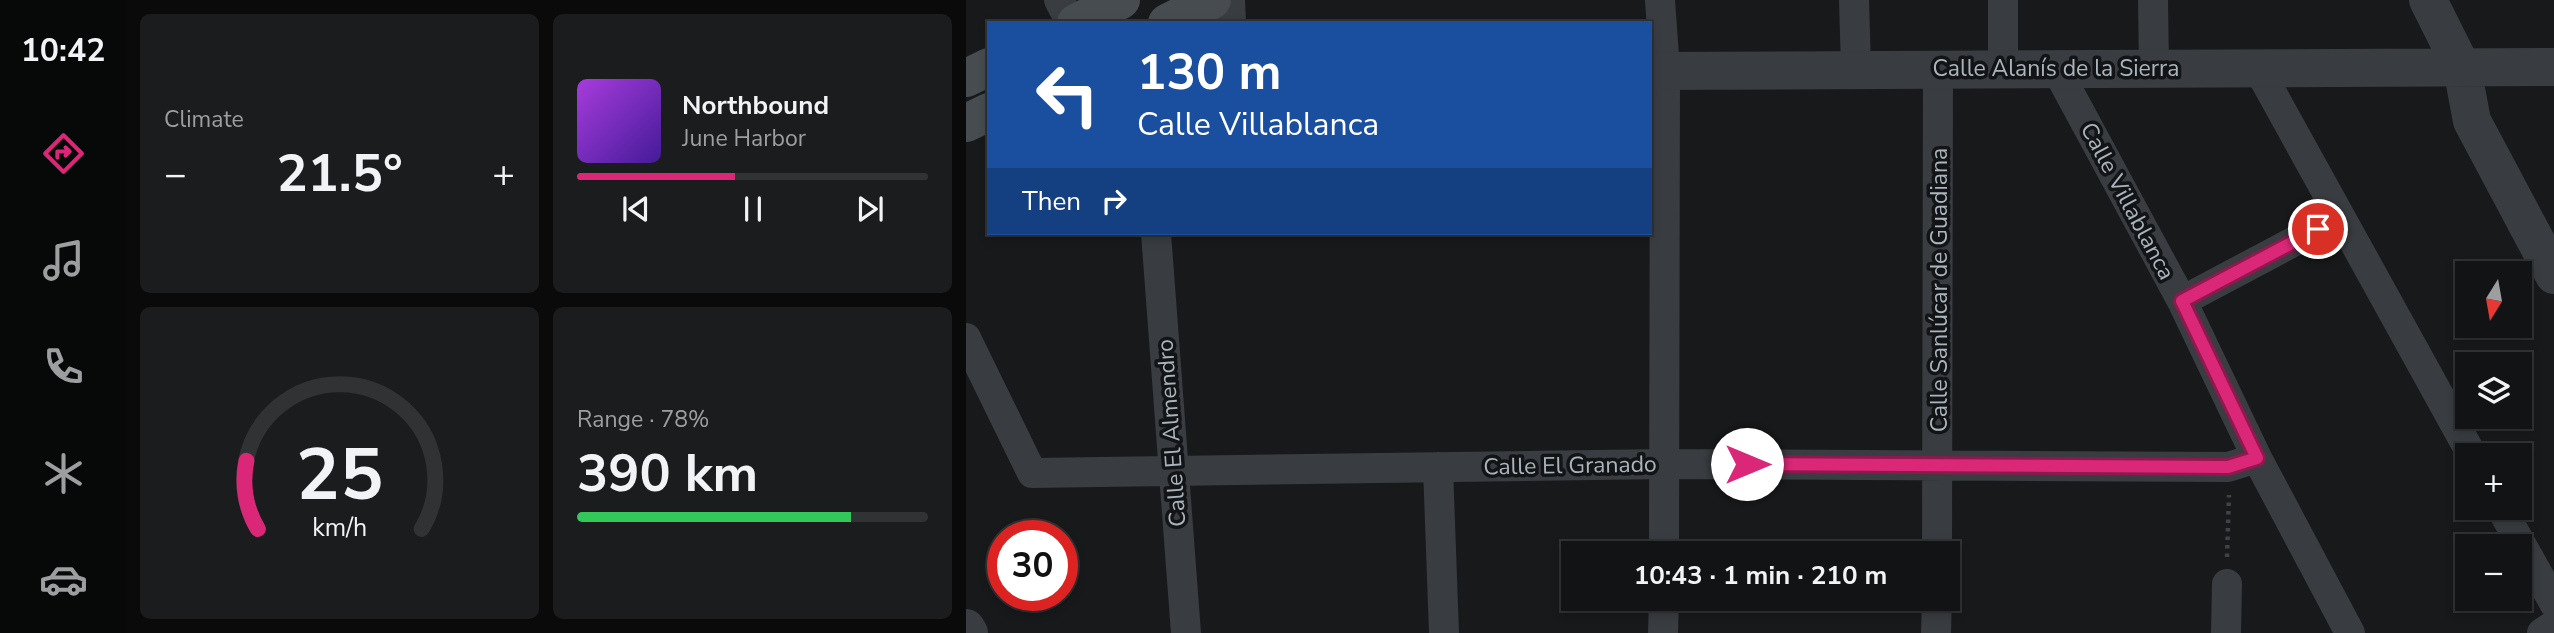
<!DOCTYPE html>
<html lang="en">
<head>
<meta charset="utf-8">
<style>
	:root { --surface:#121314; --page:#1b1c1d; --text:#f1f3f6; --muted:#9c9ea0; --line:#313234; --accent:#db2777 }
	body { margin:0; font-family:"Nunito Sans",sans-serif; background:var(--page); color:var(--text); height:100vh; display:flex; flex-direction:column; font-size:26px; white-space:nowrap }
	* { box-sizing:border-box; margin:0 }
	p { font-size:23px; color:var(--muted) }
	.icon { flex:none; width:38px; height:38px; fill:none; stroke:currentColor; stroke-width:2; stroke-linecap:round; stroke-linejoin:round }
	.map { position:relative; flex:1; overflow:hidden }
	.side { display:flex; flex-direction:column; gap:14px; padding:14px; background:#0a0a0b; width:840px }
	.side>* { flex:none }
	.top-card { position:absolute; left:21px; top:21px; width:665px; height:214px; border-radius:0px; box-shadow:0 4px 10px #0003,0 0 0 2px var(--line); background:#1a4fa0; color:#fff; overflow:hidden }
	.needle { width:46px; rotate:191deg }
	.controls { position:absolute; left:1489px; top:261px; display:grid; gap:14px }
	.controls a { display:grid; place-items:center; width:77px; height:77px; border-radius:0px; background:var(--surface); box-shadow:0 4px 10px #0003,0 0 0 2px var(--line); font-size:35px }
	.speed { position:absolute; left:21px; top:520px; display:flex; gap:14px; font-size:35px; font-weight:700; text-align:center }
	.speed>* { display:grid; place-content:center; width:91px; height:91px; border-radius:50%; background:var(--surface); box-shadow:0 4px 10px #0003,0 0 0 2px var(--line); line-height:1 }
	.speed .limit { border:10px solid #d22; background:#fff; color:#111 }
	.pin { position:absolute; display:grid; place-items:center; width:60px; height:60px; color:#fff; margin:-30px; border:4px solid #fff; border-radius:50%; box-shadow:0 2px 7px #0007 }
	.me { position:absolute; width:77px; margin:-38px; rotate:90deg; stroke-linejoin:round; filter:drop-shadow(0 0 5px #0008) }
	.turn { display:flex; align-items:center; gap:24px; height:147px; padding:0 35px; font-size:32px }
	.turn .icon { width:91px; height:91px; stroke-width:2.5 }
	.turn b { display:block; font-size:49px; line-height:60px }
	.then { display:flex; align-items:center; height:66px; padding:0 35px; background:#0003; gap:14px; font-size:26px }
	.big { font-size:52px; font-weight:700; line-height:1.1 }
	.side .widget { flex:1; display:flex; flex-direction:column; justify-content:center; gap:10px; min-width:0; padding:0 24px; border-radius:10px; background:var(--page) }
	.side .dial { align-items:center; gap:0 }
	.dial svg { height:182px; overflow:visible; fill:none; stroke:var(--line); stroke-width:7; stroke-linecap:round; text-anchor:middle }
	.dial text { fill:var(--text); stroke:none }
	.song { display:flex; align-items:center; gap:21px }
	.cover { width:84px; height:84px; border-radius:10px; background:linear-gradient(135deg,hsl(280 70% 55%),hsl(260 70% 35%)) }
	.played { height:7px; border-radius:4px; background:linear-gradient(90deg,var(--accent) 45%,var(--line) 45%) }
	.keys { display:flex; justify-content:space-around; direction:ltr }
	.heat { display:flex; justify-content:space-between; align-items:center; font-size:38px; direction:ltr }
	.charge { height:10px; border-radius:5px; background:linear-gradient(90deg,#34c759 78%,var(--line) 0) }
	.side .tiles { flex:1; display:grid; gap:14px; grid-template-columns:repeat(2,1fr) }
	.trip { position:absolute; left:595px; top:541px; width:399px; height:70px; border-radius:0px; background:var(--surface); box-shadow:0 4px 10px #0003,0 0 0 2px var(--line); font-weight:700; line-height:70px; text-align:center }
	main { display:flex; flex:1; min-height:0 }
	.tabs { display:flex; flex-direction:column; width:126px; justify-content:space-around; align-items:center; background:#070808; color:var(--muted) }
	.tabs .icon { width:49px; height:49px }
	.tabs .current { color:var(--accent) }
	.tabs b { font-size:32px; color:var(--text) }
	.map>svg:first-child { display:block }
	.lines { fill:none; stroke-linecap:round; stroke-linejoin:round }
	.path { stroke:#3f4347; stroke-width:4.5; stroke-dasharray:3.5 5; stroke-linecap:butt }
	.minor { stroke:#393c40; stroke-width:30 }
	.tertiary { stroke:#393c40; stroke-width:38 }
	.secondary { stroke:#474c50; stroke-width:38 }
	.route-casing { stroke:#8e194d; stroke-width:18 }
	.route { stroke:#db2777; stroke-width:12 }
	.labels { text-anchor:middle; stroke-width:7; stroke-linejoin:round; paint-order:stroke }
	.street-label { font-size:23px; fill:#a9b4bc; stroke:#131416 }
</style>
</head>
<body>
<main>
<nav class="tabs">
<b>10:42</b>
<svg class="icon current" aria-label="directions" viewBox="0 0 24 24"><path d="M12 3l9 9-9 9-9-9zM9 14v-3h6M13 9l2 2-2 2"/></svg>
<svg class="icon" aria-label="music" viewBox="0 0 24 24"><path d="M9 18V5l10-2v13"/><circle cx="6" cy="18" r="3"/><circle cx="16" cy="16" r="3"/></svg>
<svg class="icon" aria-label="phone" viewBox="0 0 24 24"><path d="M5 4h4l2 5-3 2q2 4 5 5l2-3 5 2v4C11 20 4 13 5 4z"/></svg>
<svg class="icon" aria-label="climate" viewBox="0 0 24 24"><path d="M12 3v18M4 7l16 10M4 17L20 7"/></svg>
<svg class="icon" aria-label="car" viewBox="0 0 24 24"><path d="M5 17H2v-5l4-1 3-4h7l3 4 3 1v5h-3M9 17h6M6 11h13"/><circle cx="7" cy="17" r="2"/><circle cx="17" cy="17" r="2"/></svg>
</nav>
<section class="side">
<div class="tiles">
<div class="widget"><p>Climate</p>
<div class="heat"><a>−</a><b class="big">21.5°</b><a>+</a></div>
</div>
<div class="widget">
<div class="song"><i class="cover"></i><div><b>Northbound</b><p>June Harbor</p></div></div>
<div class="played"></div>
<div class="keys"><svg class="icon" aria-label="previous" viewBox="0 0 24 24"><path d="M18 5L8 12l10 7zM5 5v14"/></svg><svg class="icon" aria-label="pause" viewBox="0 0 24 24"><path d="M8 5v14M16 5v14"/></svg><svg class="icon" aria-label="next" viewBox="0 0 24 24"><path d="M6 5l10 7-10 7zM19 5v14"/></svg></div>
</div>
<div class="widget dial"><svg viewBox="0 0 100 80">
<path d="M14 69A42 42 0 1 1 86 69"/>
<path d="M14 69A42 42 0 0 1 9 39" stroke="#db2777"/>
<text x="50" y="56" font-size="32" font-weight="700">25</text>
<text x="50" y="72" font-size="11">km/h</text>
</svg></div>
<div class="widget"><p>Range · 78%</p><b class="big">390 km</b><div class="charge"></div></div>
</div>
</section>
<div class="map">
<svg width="1588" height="633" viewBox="0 0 1588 633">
	<rect width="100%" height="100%" fill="#18191b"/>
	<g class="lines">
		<path class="path" d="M1261,557l2,-62"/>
		<path class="minor" d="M93,0l12,23
			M694,0l5,71 -1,482
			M888,0l2,69
			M1037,0v69
			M1187,0l1,68
			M1090,68l126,233 75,157 93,175
			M1292,68l214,387
			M190,233l30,400
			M1216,301l158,-84
			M0,338l66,135 633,-9 563,3 29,-9
			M472,467l6,166
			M1535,508l53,95
			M971,553l1,-485
			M697,633l1,-35
			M970,633l1,-35
			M1260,633l1,-49
			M1576,633l12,-8"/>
		<path class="tertiary" d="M260,0l1,23
			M1462,0l34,68 10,53 82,154
			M684,71l904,-4
			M0,628l3,5"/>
		<path class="secondary" d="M110,23l45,-23
			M201,23l45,-23
			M0,78l23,-11
			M0,123l23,-11"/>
	</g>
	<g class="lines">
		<g class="route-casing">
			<path id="route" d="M781,464l481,3 29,-9 -75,-157 136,-72"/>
		</g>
		<use href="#route" class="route"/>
	</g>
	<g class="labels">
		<g class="street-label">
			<text x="1090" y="76">Calle Alanís de la Sierra</text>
			<text transform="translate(1162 201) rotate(62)" y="8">Calle Villablanca</text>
			<text transform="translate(973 290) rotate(-90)" y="8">Calle Sanlúcar de Guadiana</text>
			<text transform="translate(205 433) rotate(-94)" y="8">Calle El Almendro</text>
			<text transform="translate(604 465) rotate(-1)" y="8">Calle El Granado</text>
		</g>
	</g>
</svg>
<div class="controls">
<a><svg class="needle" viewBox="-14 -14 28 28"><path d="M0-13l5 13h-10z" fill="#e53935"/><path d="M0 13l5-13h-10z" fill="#9c9ea0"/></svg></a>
<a><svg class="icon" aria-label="layers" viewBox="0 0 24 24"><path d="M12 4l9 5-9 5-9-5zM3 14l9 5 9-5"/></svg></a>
<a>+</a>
<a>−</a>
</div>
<div class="speed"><div class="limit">30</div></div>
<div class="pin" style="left:1352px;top:229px;background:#d93025"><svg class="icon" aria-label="arrive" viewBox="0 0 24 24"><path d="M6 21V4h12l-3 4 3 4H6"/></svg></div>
<svg class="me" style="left:781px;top:464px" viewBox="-20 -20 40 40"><circle r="19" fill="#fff"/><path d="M0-13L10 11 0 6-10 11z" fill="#db2777"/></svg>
<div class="trip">10:43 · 1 min · 210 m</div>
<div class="top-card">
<div class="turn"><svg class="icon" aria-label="left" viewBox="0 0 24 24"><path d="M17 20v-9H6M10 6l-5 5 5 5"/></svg><div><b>130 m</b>Calle Villablanca</div></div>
<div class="then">Then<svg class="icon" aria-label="right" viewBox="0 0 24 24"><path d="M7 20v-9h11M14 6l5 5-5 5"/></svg></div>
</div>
</div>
</main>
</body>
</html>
